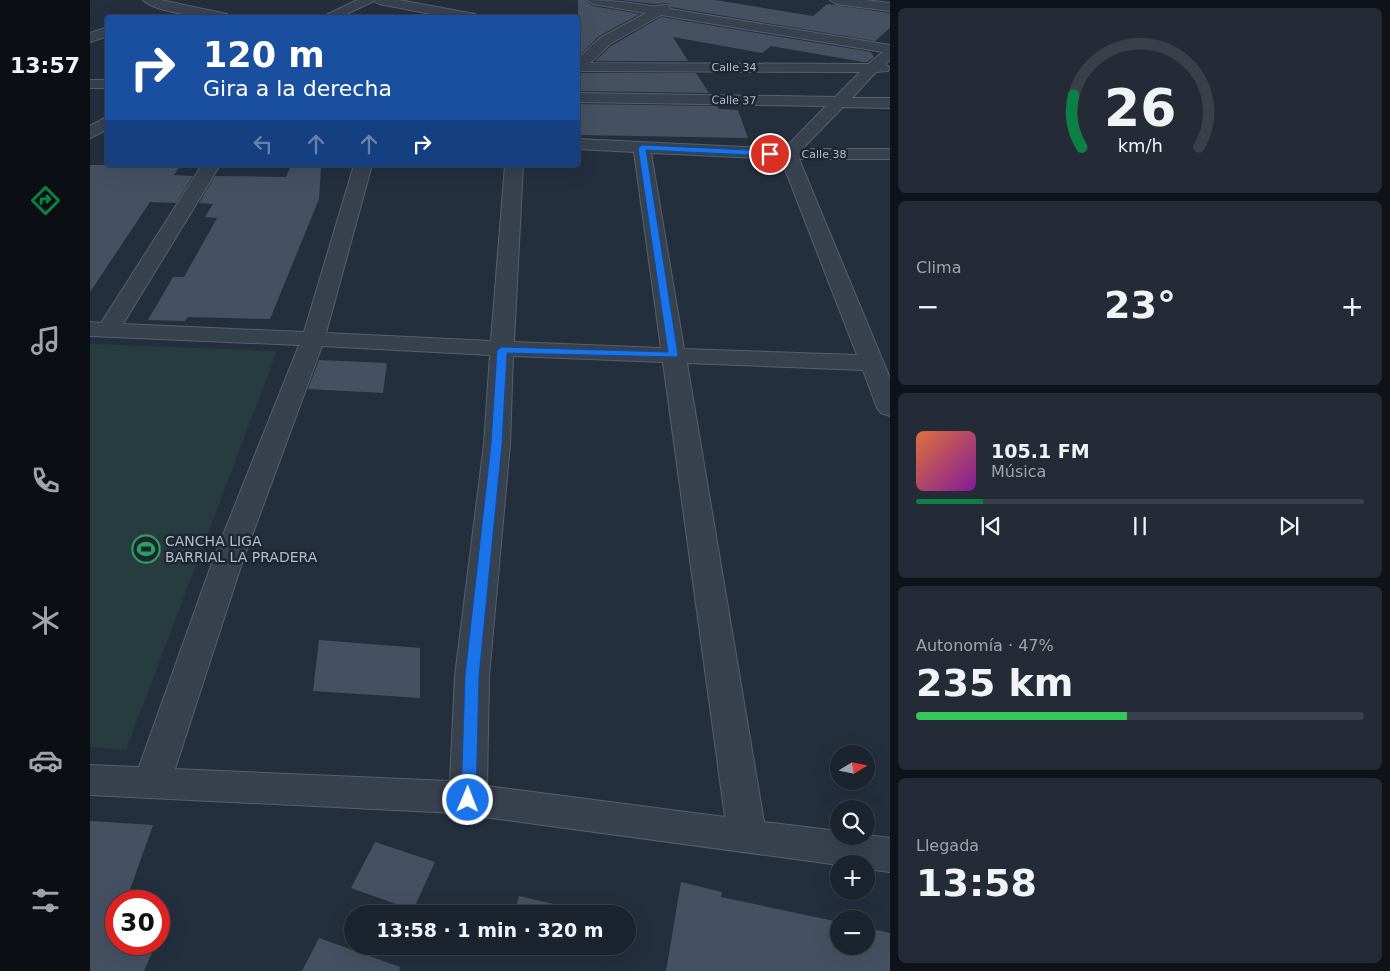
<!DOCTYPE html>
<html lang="es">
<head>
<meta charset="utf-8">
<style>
	:root { --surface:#1b232e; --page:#242b36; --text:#f1f3f6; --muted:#a0a4aa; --line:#39404a; --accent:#0b8043 }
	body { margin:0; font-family:"DejaVu Sans",sans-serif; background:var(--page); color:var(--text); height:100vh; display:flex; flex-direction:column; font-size:19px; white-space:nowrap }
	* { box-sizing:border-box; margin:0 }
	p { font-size:16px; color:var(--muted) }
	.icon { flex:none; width:28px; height:28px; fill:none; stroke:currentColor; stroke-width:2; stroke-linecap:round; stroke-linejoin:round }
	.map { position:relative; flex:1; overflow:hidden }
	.sheet { display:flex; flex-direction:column; gap:8px; padding:8px; background:#0f1319; width:500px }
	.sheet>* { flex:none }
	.guide { position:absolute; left:15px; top:15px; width:475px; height:152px; border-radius:5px; box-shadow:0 5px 20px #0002,0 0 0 1px var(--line); background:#1a4fa0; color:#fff; overflow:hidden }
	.needle { width:32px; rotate:80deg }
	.buttons { position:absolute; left:740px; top:745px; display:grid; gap:10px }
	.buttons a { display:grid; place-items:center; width:45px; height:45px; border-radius:50%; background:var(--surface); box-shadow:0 5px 20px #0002,0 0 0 1px var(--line); font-size:25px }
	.speed { position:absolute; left:15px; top:890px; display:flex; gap:10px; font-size:25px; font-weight:700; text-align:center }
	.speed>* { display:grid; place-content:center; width:65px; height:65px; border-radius:50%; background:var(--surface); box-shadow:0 5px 20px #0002,0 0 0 1px var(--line); line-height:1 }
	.speed .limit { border:8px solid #d22; background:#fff; color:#111 }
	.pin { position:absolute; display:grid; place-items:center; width:42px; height:42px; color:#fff; margin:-21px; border:2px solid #fff; border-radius:50%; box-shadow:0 1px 5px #0007 }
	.me { position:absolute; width:55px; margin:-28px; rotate:1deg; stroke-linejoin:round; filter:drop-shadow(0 0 4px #0008) }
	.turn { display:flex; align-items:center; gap:18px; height:105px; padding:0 15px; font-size:22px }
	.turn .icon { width:65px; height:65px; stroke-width:2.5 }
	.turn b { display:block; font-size:35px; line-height:42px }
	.lanes { display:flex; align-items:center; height:48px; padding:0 15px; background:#0003; justify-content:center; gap:25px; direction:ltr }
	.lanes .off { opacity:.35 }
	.big { font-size:38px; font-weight:700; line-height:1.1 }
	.sheet .widget { flex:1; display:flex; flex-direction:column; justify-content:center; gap:8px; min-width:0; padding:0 18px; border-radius:8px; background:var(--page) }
	.sheet .dial { align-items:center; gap:0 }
	.dial svg { height:130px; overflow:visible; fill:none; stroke:var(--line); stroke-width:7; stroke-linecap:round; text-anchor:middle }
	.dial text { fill:var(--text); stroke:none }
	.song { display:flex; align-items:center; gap:15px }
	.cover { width:60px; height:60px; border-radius:8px; background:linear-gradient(135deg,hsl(20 70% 55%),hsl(290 70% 35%)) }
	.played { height:5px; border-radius:2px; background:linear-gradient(90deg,var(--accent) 15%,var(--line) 15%) }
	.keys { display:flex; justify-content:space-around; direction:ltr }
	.heat { display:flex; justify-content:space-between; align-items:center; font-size:28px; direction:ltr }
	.charge { height:8px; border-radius:4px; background:linear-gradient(90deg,#34c759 47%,var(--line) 0) }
	.trip { position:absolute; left:254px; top:905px; width:292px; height:50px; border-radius:25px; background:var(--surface); box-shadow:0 5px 20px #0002,0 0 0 1px var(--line); font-weight:700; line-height:50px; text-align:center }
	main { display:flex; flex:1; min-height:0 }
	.menu { display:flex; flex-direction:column; width:90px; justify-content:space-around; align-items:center; background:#0b0e12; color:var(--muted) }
	.menu .icon { width:35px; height:35px }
	.menu .current { color:var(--accent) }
	.menu b { font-size:22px; color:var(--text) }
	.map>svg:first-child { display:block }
	.green { fill:#263c3f }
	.building { fill:#455162 }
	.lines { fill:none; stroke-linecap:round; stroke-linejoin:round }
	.minor-casing { stroke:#565f6c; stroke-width:2 }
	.minor { fill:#38414e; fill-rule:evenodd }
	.route { fill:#1a73e8; stroke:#114b97 }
	.labels { text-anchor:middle; stroke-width:5; stroke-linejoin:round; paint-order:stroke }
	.far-street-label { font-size:11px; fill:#b4bcc9; stroke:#1d2633 }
	.poi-label { font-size:14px; fill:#b4bcc9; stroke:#1d2633; text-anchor:start }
</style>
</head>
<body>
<main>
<nav class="menu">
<b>13:57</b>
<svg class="icon current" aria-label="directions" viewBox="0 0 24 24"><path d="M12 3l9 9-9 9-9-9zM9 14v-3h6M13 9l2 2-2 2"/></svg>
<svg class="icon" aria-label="music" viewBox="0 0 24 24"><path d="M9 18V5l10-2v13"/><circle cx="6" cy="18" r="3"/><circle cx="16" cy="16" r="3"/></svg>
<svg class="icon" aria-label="phone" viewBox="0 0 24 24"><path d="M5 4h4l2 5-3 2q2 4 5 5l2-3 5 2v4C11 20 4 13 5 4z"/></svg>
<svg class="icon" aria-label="climate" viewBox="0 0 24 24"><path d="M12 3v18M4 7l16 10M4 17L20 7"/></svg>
<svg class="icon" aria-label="car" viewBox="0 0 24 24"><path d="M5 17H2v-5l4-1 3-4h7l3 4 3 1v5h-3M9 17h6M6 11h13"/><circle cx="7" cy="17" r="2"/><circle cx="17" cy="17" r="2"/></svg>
<svg class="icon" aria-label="filters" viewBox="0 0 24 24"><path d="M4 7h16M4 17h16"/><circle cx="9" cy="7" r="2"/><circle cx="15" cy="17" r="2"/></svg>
</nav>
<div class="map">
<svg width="800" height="971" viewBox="0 0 800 971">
	<rect width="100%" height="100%" fill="#242f3e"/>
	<path class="green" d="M0,344l187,7 -151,399 -36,-3z"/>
	<path class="building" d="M488,0h7l8,6 47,8 -41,22 -21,21z
		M530,0h95l98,16 14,-12 63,9v15l-15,13 -204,-34 -3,-4 -13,1z
		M571,17l210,35 3,5 -7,5h-4l-92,-16 -9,7 -89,-16 15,24h-93l16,-15z
		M488,73h118l13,20 -131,-2z
		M488,104l139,2 2,3 19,1 10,28 -169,-3z
		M0,165h91l-7,10 19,1 -17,27 -26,-1 -60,90z
		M201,166l30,1 -2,32 -49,120 -82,-2 -3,4 -37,-1 25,-43h11l33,-59 -12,-1 8,-13 -14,-1 16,-27 71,1z
		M229,360l68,3 -4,30 -75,-4z
		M229,640l101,8v50l-107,-7z
		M0,821l63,4 -27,76h-10v43h40l-12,27h-54z
		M285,842l60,20 -22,48 -62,-22z
		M591,882l41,10 -1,5 118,25v24h27v-18l24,5v38h-224z
		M429,896l43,10 -1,8h-47z
		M229,938l81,29 -1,4h-97z"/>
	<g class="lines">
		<g class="minor-casing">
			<path id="minor" d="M53,0h18l66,14 6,4c-19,0 -77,-4 -90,-18z
				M267,0h42l76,14 6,4h-29l-73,-14 -5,-3 -36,17h-18z
				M497,0c23,0 44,3 66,6 6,1 10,-2 15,-1l2,4 220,36v15l-5,4 5,4 -2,3 -12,1 -24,26h38v10l-47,-1 -41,42h88v10h-91l91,219v38l-9,-3 -4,-5 -14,-38 -176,-7 77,459 75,9v5l27,-1 24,3v34l-24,-3v-5l-27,1 -385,-52 -364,-18v-30l49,2 74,-207 86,-215 -209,-9v-14l11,1 101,-158h18l-97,159 181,8 50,-167h18l-46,168 165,8 14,-176h18l-9,177 147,6 -27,-196 -56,-3v-10l206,10 42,-43 -248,-4v-9l257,4 25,-25 -282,-1v-12l22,-21 46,-25 -53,-9zM571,15l222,37 -15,12 -278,-1 20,-19zM561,153l130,6 76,196 -173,-6zM232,346l168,9 -6,89 -29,232 -5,105 -275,-12 68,-209zM423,356l150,6 62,455 -238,-31 2,-110 21,-232z
				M740,0h35l25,3v8l-54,-7z
				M18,27v9l-18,6v-9z
				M0,80h18v8h-18z
				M18,116v13l-18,9v-12z"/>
		</g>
		<use href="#minor" class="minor"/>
	</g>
	<path class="route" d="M552,145l128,6 3,3 -3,2 -124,-6 32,205 -1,2 -170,-4 -5,91 -23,232 -3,124 -2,4 -6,2 -5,-2 -2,-4 4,-124 26,-232 6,-94 5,-3 166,5 -30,-204z"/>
	<defs>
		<g id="stadium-ring" transform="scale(1.4375)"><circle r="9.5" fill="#1d2633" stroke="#2e9e5b" stroke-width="1.5"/><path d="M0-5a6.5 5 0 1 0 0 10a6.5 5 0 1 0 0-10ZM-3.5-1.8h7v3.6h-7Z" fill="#2e9e5b"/></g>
	</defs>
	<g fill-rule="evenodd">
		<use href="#stadium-ring" x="56" y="549"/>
	</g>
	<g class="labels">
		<g class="far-street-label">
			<text x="644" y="71">Calle 34</text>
			<text transform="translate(644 100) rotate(1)" y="4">Calle 37</text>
			<text x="734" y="158">Calle 38</text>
		</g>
		<g class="poi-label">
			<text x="75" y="546">CANCHA LIGA<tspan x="75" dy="16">BARRIAL LA PRADERA</tspan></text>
		</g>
	</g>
</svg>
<div class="buttons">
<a><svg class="needle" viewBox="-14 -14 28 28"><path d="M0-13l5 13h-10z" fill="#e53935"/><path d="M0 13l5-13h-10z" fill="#a0a4aa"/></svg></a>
<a><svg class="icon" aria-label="search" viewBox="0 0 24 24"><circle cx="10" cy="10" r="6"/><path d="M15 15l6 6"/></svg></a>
<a>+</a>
<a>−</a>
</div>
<div class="speed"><div class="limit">30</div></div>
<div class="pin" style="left:680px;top:154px;background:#d93025"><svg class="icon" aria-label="arrive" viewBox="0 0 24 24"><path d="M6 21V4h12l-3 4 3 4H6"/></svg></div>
<svg class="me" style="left:378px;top:800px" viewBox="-20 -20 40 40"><circle r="17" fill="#1a73e8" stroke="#fff" stroke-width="3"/><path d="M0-11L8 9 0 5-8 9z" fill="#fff"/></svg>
<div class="trip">13:58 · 1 min · 320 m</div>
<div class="guide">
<div class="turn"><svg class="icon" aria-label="right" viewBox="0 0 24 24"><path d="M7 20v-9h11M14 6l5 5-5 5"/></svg><div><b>120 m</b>Gira a la derecha</div></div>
<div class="lanes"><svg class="icon off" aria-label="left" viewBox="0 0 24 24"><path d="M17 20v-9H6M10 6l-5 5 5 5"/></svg><svg class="icon off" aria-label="ahead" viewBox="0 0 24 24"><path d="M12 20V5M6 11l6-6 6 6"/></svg><svg class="icon off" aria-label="ahead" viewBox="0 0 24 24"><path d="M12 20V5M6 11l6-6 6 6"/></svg><svg class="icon" aria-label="right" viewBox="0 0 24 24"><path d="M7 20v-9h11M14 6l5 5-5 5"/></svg></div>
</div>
</div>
<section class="sheet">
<div class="widget dial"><svg viewBox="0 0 100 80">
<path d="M14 69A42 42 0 1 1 86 69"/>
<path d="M14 69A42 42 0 0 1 9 37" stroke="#0b8043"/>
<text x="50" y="56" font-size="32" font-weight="700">26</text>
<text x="50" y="72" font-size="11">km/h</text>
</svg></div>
<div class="widget"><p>Clima</p>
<div class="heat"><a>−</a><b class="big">23°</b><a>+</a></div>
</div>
<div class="widget">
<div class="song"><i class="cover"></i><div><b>105.1 FM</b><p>Música</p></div></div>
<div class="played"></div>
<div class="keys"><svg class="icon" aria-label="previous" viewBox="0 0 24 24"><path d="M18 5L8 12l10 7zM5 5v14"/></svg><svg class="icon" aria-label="pause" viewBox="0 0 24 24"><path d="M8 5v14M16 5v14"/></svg><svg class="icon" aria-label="next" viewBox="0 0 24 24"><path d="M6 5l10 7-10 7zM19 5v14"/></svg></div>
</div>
<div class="widget"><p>Autonomía · 47%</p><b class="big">235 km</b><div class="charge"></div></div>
<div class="widget"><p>Llegada</p><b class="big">13:58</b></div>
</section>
</main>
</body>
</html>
